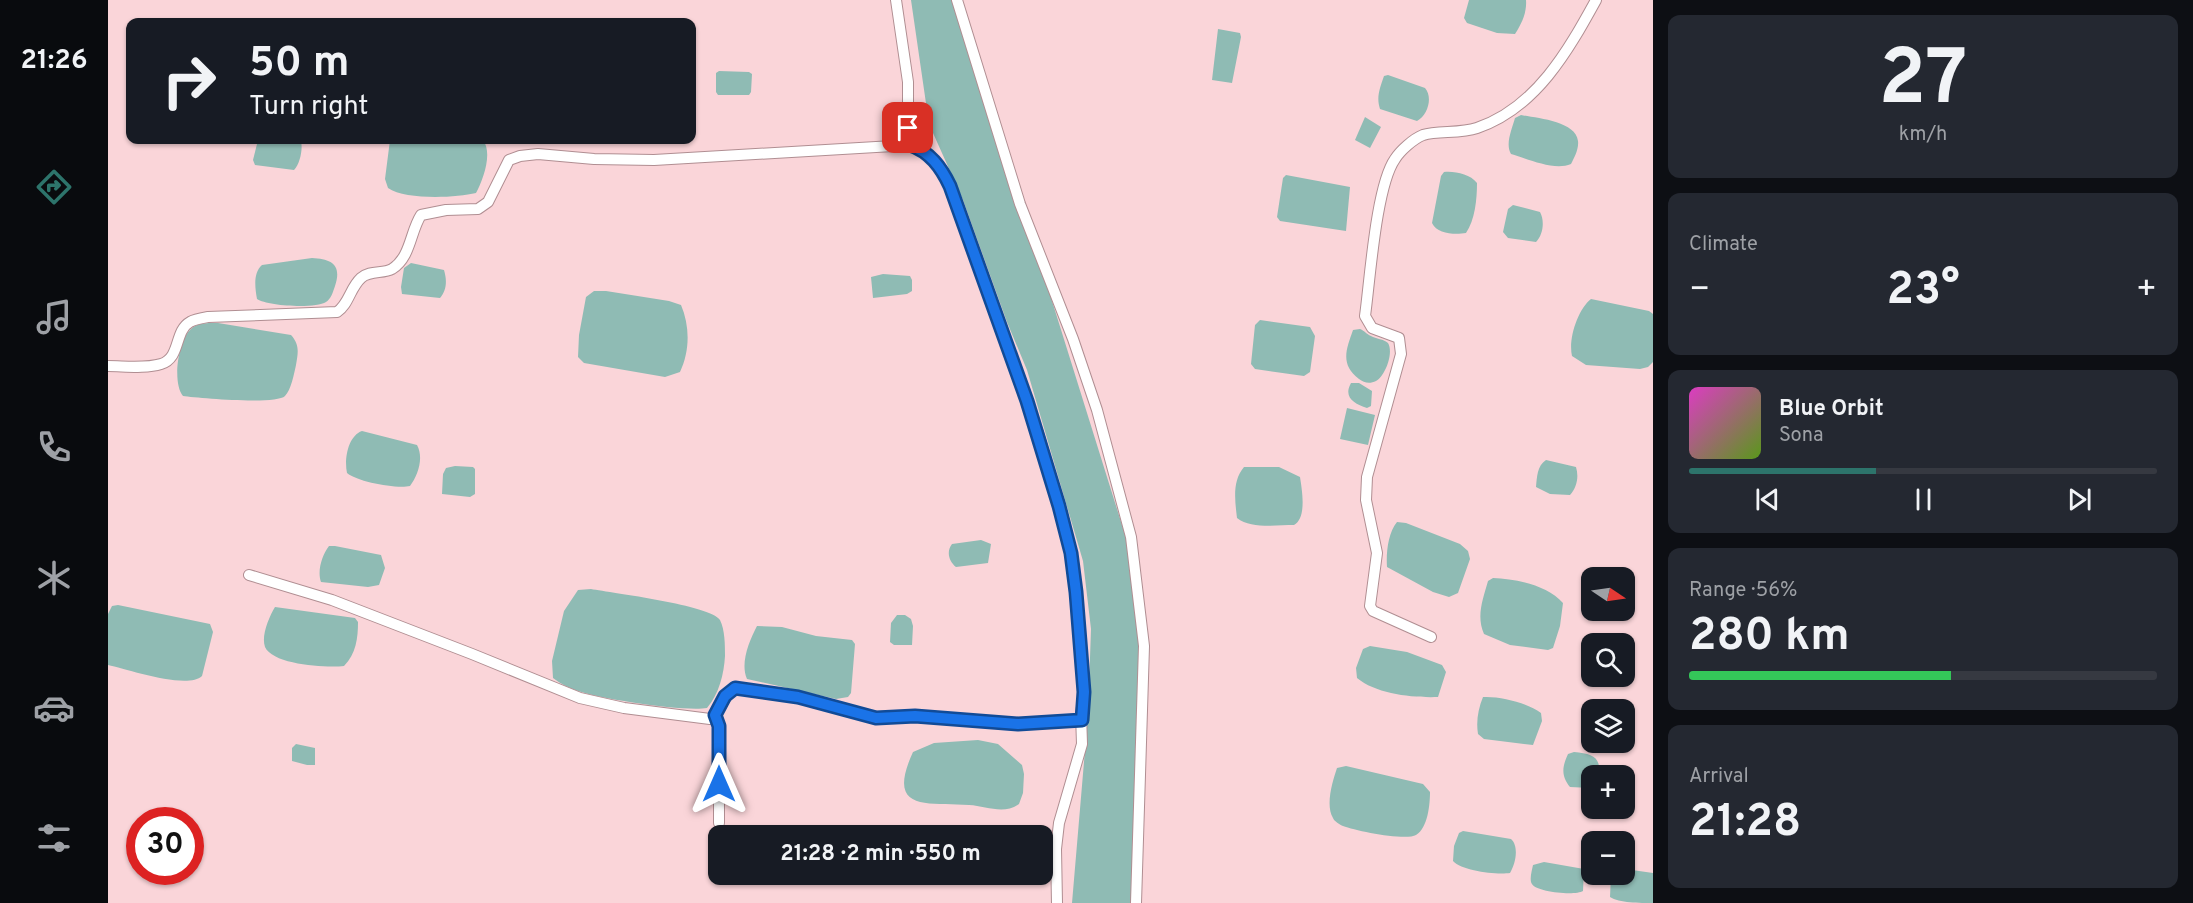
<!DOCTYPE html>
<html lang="en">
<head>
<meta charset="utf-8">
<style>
	:root { --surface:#171b24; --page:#242831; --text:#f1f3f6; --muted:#9ea1a6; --line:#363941; --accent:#2d746b }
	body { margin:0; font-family:Overpass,sans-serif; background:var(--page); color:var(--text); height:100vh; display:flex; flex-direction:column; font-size:22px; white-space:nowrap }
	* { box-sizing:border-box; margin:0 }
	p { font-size:20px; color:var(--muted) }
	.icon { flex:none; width:33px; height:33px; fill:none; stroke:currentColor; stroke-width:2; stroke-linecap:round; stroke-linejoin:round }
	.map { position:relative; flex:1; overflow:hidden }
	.drawer { display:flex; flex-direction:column; gap:15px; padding:15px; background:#0d0f14; width:540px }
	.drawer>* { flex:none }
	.banner { position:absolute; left:18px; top:18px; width:570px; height:126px; border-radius:12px; box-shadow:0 2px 4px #0004; background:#171b24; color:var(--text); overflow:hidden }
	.needle { width:39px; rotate:103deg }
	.buttons { position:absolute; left:1473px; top:567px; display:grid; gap:12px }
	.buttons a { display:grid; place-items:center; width:54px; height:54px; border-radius:12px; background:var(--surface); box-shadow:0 2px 4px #0004; font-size:30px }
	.speed { position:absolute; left:18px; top:807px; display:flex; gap:12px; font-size:30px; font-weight:700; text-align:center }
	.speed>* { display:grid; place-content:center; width:78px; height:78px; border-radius:50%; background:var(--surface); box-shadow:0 2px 4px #0004; line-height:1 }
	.speed .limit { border:9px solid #d22; background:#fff; color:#111 }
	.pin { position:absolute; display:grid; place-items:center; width:51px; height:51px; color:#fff; margin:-26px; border-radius:12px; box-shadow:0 3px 9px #0006 }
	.me { position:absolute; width:66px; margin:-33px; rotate:0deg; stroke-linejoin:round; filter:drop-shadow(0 0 4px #0008) }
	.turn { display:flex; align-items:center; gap:21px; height:126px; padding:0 24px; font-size:27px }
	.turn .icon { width:78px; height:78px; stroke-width:2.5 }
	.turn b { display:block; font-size:42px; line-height:51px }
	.big { font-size:45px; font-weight:700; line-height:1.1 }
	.drawer .widget { flex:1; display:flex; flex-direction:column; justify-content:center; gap:9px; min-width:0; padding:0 21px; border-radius:12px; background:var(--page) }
	.drawer .dial { align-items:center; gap:0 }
	.dial b { font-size:78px; line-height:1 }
	.song { display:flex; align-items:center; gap:18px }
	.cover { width:72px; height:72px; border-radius:9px; background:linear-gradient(135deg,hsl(310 70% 55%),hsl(90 70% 35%)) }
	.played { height:6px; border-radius:3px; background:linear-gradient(90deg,var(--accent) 40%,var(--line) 40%) }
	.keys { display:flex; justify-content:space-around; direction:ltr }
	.heat { display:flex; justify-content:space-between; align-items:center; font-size:33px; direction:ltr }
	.charge { height:9px; border-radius:4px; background:linear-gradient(90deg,#34c759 56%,var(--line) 0) }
	.trip { position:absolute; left:600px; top:825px; width:345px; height:60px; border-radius:12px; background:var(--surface); box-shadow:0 2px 4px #0004; font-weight:700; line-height:60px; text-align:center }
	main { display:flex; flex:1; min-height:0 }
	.dock { display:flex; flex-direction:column; width:108px; justify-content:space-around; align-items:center; background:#090b0e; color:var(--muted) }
	.dock .icon { width:42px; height:42px }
	.dock .current { color:var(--accent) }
	.dock b { font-size:27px; color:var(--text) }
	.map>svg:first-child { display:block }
	.water { fill:#8fbbb4 }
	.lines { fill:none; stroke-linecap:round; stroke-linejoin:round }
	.street-casing { stroke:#b08e92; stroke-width:12 }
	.street { stroke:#fff; stroke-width:10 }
	.route-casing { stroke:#114b97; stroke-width:15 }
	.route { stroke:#1a73e8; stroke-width:10 }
</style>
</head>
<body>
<main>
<nav class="dock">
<b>21:26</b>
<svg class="icon current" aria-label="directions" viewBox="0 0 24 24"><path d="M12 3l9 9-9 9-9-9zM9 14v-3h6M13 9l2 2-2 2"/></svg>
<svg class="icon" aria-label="music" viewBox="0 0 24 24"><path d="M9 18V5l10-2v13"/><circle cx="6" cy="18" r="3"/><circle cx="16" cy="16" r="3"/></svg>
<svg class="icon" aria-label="phone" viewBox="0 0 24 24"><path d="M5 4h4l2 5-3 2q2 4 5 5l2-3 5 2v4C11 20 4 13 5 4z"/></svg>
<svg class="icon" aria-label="climate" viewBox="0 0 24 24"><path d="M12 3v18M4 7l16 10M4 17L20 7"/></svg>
<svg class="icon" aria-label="car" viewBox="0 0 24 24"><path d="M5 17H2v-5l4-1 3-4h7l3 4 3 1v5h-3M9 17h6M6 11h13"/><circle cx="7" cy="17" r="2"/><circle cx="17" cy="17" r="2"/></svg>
<svg class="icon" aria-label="filters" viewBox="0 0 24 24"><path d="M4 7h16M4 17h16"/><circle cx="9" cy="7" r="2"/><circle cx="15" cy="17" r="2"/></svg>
</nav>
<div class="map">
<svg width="1545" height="903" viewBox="0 0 1545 903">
	<rect width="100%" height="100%" fill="#fad5d9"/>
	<path class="water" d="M803,0h47l174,557 12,136 -12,210h-60l16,-188 3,-86 -8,-68 -56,-191 -20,-48 -44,-122 -34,-76z
		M1361,0h57c1,12 -4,23 -11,34l-18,-1 -30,-10 -3,-5z
		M1110,29l22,4 1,4 -9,46 -20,-3z
		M611,71l30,1 3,2 -1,18 -2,3h-31l-2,-3v-19z
		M1280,75l37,13c8,9 3,27 -8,33l-37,-12c-4,-12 0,-21 4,-33z
		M1413,115c15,3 55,6 57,26 1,8 -4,17 -7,23 -17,7 -43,-5 -60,-10 -6,-10 1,-25 4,-36z
		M1257,117l16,10 -11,21 -15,-8z
		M150,140l43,1c2,8 -1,23 -7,29l-39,-5 -2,-5z
		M282,140h93c10,13 0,40 -7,53 -21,5 -71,7 -88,-5l-3,-9z
		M1336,172c11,-1 26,2 33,11 0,16 -2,37 -11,50 -11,2 -29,1 -34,-10l9,-47z
		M1178,175l64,12 -4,44 -66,-10 -3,-4 6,-39z
		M1405,205l27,7c5,9 3,23 -4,30l-28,-4 -5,-6 5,-23z
		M204,258c20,1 30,7 23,28 -2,6 -4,13 -9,16 -11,7 -59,4 -69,-3 -2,-11 -4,-26 5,-34z
		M303,263l33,7c3,10 3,20 -4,28l-38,-4 -1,-7 3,-19z
		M775,274l27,2 2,4v11l-5,3 -34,4 -2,-21z
		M486,291h12l63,10 12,4c9,21 9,46 -1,67l-15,5 -81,-14 -6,-6 1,-22 7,-38z
		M1483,299l58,12 4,3v48l-5,5 -8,2 -54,-4 -14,-9c-4,-17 6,-47 19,-57z
		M1152,320l50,7 5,9 -5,36 -6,4 -49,-7 -4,-5 4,-39z
		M110,323l73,12c9,10 7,18 5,30 -2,9 -5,25 -11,31 -9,9 -87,2 -102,0 -11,-13 -5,-56 8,-67 7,-7 18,-6 27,-6z
		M1252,329c5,2 6,5 11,7 5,3 13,3 17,7 6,10 -3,33 -12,38 -6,3 -12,2 -17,-2 -19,-15 -13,-29 -6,-49z
		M1243,383h8l13,8 -1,15 -4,2c-13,-4 -24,-11 -16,-25z
		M1239,408l28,7 -7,30 -28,-6z
		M254,431l55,14c7,13 1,30 -7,41 -14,3 -52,-4 -63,-13 -3,-14 1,-37 15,-42z
		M1438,460l30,7c3,10 1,20 -6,28l-20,-1 -14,-7c1,-10 1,-21 10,-27z
		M347,466l18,1 2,2v25l-5,3 -28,-3 1,-20 3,-6z
		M1136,467h35l21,10c2,13 7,41 -6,48 -18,0 -43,4 -57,-7 -2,-17 -5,-37 7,-51z
		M1289,522l9,1 54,21 8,7 2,8 -12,34 -9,4 -16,-5 -46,-25c-1,-14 1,-34 10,-45z
		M873,540l10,4 -3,19 -32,4c-7,-6 -10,-15 -4,-23z
		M221,546h6l46,9 4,13 -6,17 -11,2 -47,-5c-4,-11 1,-27 8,-36z
		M1385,578c23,1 54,7 70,25l-3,23 -7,22 -5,2 -38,-5 -26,-11c-8,-18 -1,-35 4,-53z
		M483,589c21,4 120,16 129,31 5,10 5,25 5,36 -1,18 -6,38 -18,52 -22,4 -106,-9 -129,-17 -9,-3 -17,-7 -25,-13l-1,-17 12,-50 14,-21z
		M10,605l92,19 3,8 -11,44c-15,14 -75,-7 -94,-11v-51l4,-8z
		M167,607l80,11 3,4c0,16 -2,32 -14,44 -17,2 -71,-1 -79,-19 -4,-11 4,-30 10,-40z
		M789,615h8l6,4 2,7 -1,19h-18l-4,-3 1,-19z
		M649,626l25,1 34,9 36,4 3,4 -4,49 -3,4 -12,2 -89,-20c-7,-15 2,-38 10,-53z
		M1262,646l37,6 35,13 4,7 -8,25c-25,1 -62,-3 -81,-19l-1,-10 7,-19z
		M1375,697c18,-1 44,6 58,16l1,8 -9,24 -49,-6 -6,-5c-2,-12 0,-25 5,-37z
		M870,740l20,4 24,21 2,9 -1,19 -4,11c-15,11 -33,2 -50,1 -41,-3 -84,8 -56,-53l21,-9z
		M188,744l19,4v17h-8l-15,-4v-13z
		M1466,752c18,2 27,4 25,23l-7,1 -1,12 -21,-1c-9,-11 -8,-20 -2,-33z
		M1238,766l77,18 7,8c0,12 -2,36 -14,43 -10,6 -60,-4 -73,-9 -3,-1 -9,-5 -10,-8 -8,-13 0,-38 4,-50z
		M1355,831l48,8c8,7 5,24 -1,34 -14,2 -48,-2 -57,-12l1,-15 5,-13z
		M1436,862l40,7 -1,22c-8,5 -47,1 -51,-7 -3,-4 0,-14 1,-19z
		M1517,869l28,4v30c-13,0 -34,0 -43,-6l1,-22 13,-1z"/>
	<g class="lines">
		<g class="street-casing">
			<path id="street" d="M788,0l12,82v46l2,17c20,7 31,22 40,41l88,247 21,73 12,47 5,39 8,100 -3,22 1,30 -23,79 -3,26 1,54
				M849,0l63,204 53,135 24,71 34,127 13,109 -8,257
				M0,366c16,0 37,3 53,-2 20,-6 13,-33 29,-42 5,-3 12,-4 18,-5l129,-5c12,-8 13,-24 24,-34 9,-8 22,-4 31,-9 19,-12 18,-37 29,-54l25,-5 32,-1 10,-7 21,-42 11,-4 18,-2 56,5 60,1 256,-15
				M141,575l83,25 140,54 108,44 44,10 86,11c12,-9 11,-21 25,-31l63,9 78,21 39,-2 103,8 64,-4
				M1323,637l-58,-26 -3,-5 7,-53 -11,-53 1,-23 34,-123 -2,-16 -27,-10 -7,-12c5,-36 11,-130 30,-157 5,-8 18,-20 28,-24 14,-5 37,-1 54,-7 59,-20 91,-77 119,-128
				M607,715l4,11v97"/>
		</g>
		<use href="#street" class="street"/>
	</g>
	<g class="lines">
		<g class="route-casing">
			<path id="route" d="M611,784v-58l-4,-11 10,-19 10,-8 63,9 78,21 39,-2 103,8 64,-4 2,-28 -8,-100 -5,-39 -12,-47 -32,-105 -77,-215c-9,-19 -20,-34 -40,-41l-2,-17"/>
		</g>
		<use href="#route" class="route"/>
	</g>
</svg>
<div class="buttons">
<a><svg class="needle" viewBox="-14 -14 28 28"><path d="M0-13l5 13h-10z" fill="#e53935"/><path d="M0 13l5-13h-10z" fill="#9ea1a6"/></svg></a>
<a><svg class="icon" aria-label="search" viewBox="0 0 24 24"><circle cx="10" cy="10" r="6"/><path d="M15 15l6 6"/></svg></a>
<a><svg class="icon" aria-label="layers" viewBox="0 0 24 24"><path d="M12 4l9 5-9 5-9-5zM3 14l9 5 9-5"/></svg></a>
<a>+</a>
<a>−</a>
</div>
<div class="speed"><div class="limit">30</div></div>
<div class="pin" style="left:800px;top:128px;background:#d93025"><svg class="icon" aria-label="arrive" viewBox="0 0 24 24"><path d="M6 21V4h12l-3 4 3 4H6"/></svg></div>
<svg class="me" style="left:611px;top:784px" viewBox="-20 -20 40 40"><path d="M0-17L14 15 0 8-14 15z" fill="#1a73e8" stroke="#fff" stroke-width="4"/></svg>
<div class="trip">21:28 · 2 min · 550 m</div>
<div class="banner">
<div class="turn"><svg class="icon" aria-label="right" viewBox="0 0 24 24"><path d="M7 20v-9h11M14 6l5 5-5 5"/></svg><div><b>50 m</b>Turn right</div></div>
</div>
</div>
<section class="drawer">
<div class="widget dial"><b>27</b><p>km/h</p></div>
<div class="widget"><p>Climate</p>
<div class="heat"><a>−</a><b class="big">23°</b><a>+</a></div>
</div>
<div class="widget">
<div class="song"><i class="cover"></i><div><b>Blue Orbit</b><p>Sona</p></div></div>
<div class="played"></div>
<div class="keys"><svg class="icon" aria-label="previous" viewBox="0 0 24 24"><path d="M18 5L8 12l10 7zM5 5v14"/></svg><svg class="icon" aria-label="pause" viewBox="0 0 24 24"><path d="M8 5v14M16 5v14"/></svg><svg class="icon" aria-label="next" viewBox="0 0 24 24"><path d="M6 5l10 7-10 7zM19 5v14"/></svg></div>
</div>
<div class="widget"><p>Range · 56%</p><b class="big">280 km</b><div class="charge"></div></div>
<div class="widget"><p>Arrival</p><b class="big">21:28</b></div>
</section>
</main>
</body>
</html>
